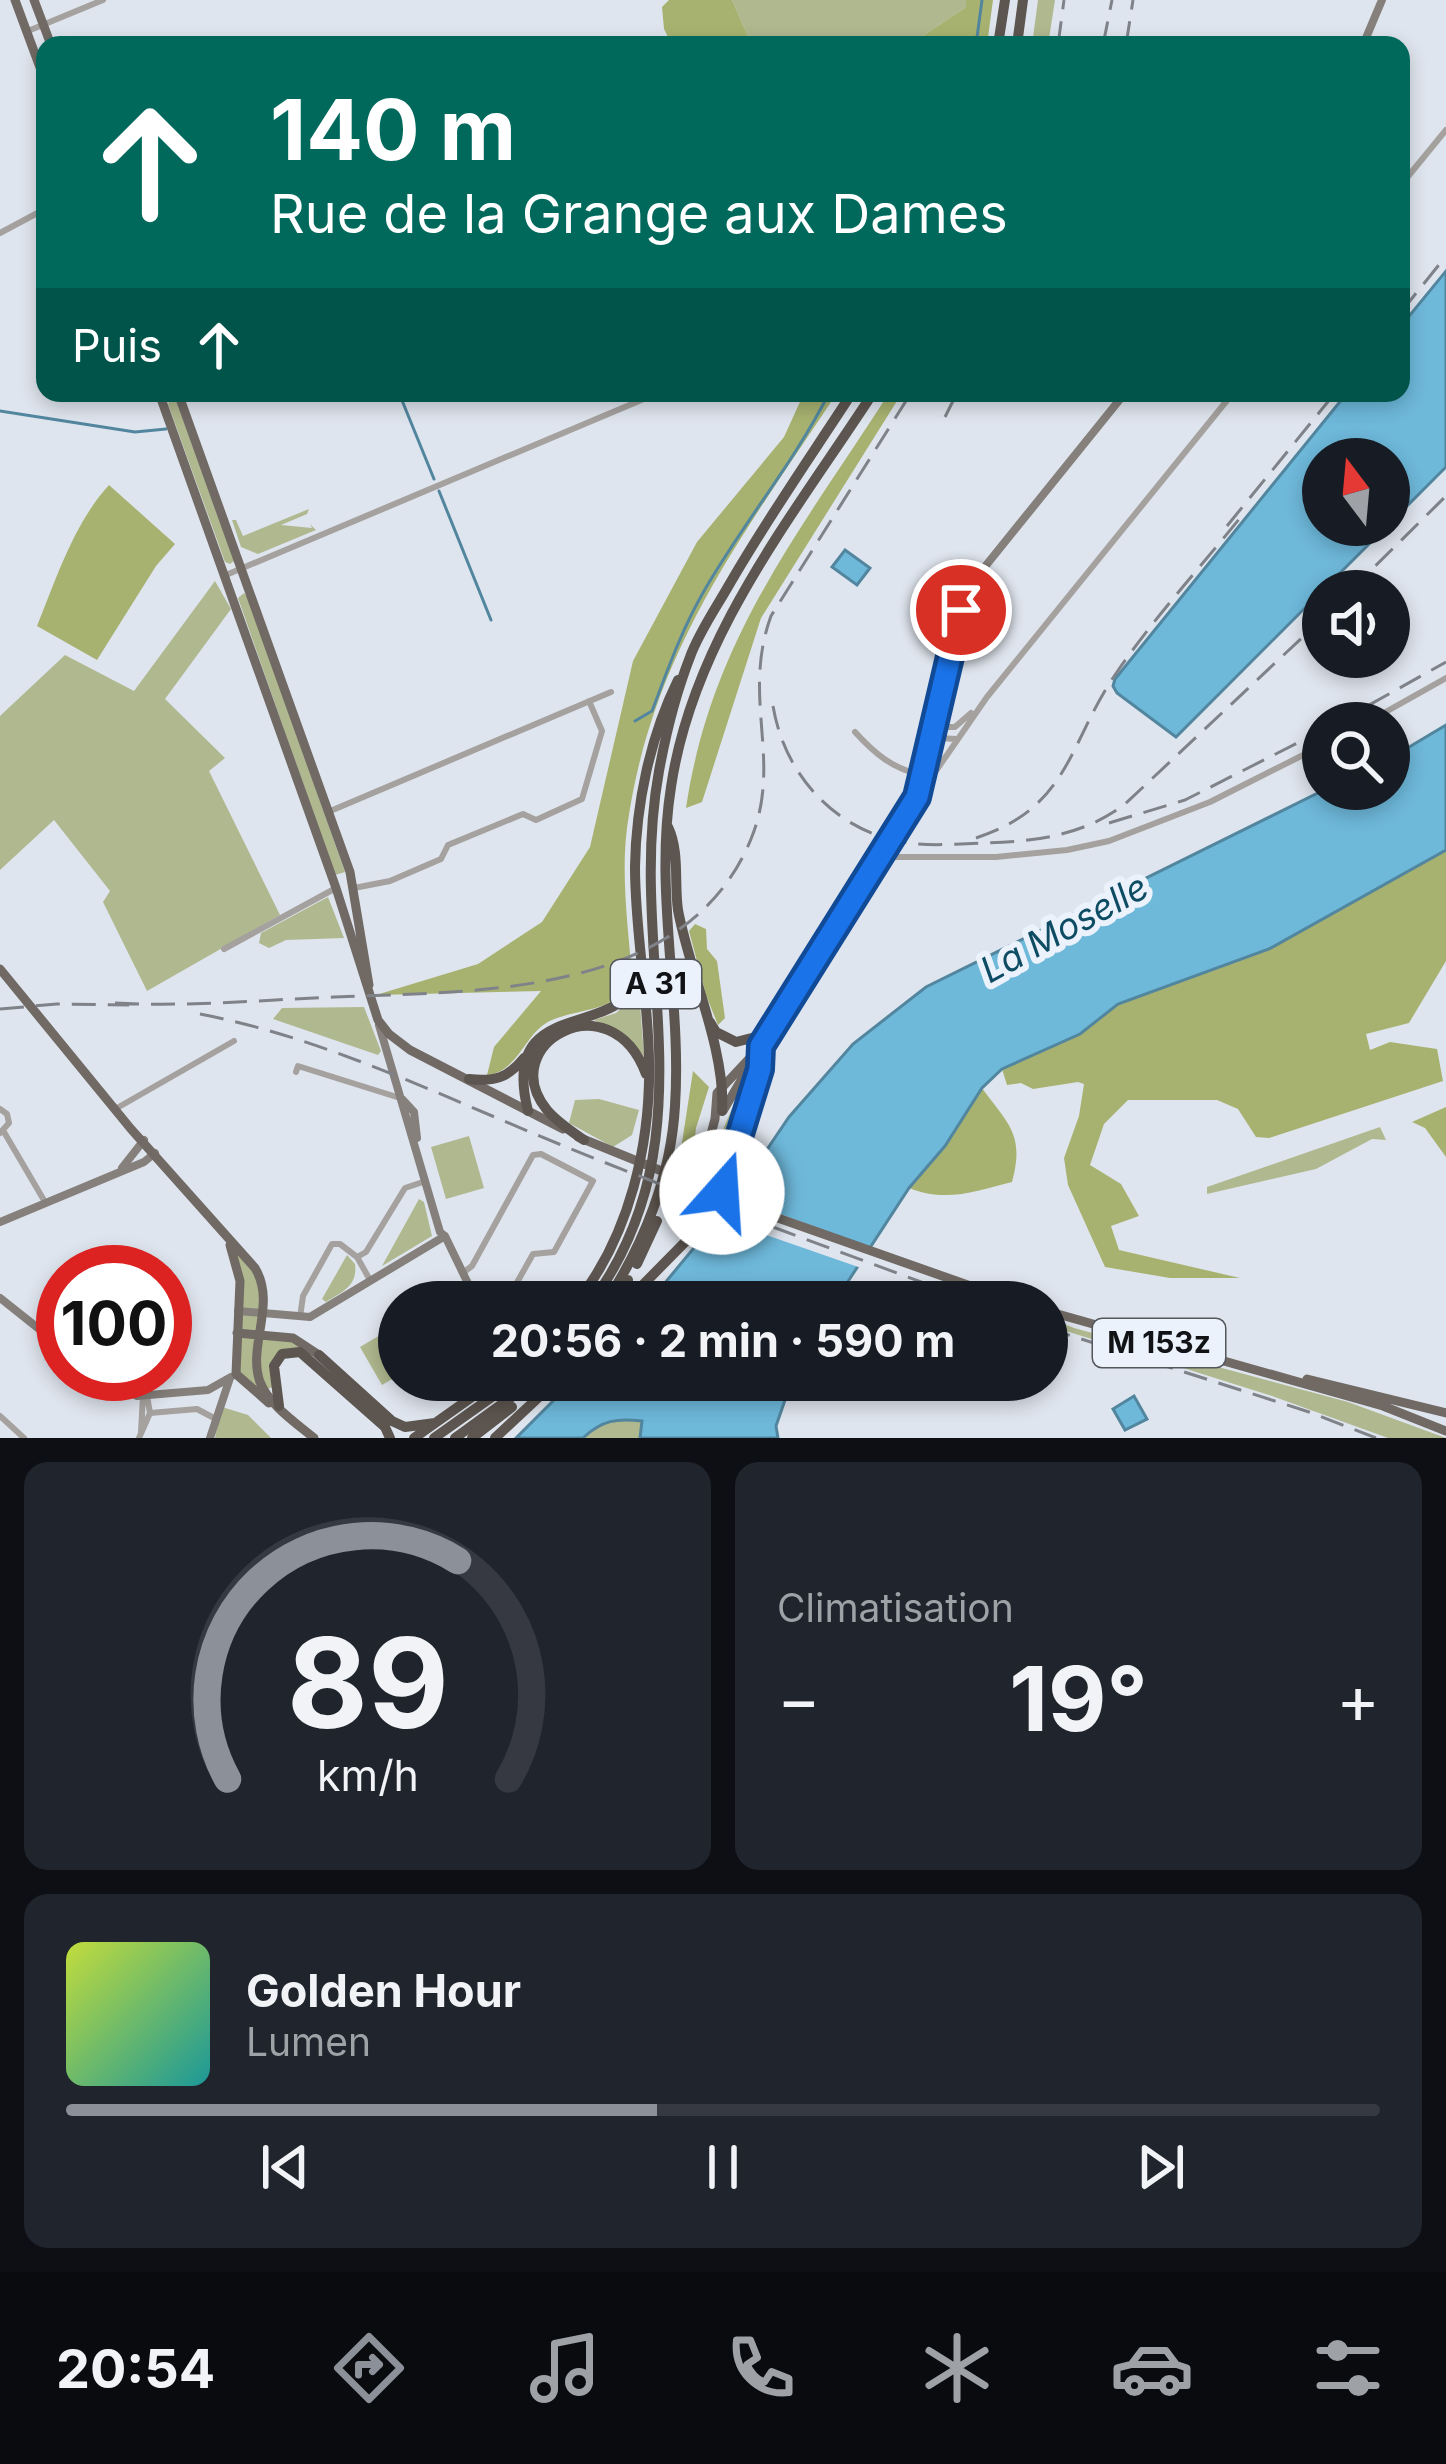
<!DOCTYPE html>
<html lang="fr">
<head>
<meta charset="utf-8">
<style>
	:root { --surface:#171b24; --page:#20242c; --text:#f1f3f6; --muted:#9ea1a6; --line:#363941; --accent:#8c9099 }
	body { margin:0; font-family:Inter,sans-serif; background:var(--page); color:var(--text); height:100vh; display:flex; flex-direction:column; font-size:45px; white-space:nowrap }
	* { box-sizing:border-box; margin:0 }
	p { font-size:39px; color:var(--muted) }
	.icon { flex:none; width:66px; height:66px; fill:none; stroke:currentColor; stroke-width:2; stroke-linecap:round; stroke-linejoin:round }
	.map { position:relative; height:1438px; overflow:hidden }
	.side { display:flex; flex-direction:column; gap:24px; padding:24px; background:#0d0f14; flex:1 }
	.side>* { flex:none }
	.guide { position:absolute; left:36px; top:36px; width:1374px; height:366px; border-radius:24px; box-shadow:0 6px 18px #0003; background:#00695c; color:#fff; overflow:hidden }
	.needle { width:78px; rotate:344deg }
	.buttons { position:absolute; left:1302px; top:438px; display:grid; gap:24px }
	.buttons a { display:grid; place-items:center; width:108px; height:108px; border-radius:50%; background:var(--surface); box-shadow:0 6px 18px #0003; font-size:60px }
	.speed { position:absolute; left:36px; top:1245px; display:flex; gap:24px; font-size:60px; font-weight:700; text-align:center }
	.speed>* { display:grid; place-content:center; width:156px; height:156px; border-radius:50%; background:var(--surface); box-shadow:0 6px 18px #0003; line-height:1 }
	.speed .limit { border:18px solid #d22; background:#fff; color:#111 }
	.pin { position:absolute; display:grid; place-items:center; width:102px; height:102px; color:#fff; margin:-51px; border:6px solid #fff; border-radius:50%; box-shadow:0 3px 12px #0007 }
	.me { position:absolute; width:132px; margin:-66px; rotate:19deg; stroke-linejoin:round; filter:drop-shadow(0 0 9px #0008) }
	.turn { display:flex; align-items:center; gap:42px; height:252px; padding:0 36px; font-size:54px }
	.turn .icon { width:156px; height:156px; stroke-width:2.5 }
	.turn b { display:block; font-size:84px; line-height:102px }
	.then { display:flex; align-items:center; height:114px; padding:0 36px; background:#0003; gap:24px; font-size:45px }
	.big { font-size:90px; font-weight:700; line-height:1.1 }
	.side .card { flex:1; display:flex; flex-direction:column; justify-content:center; gap:18px; min-width:0; padding:0 42px; border-radius:24px; background:var(--page) }
	.side .dial { align-items:center; gap:0 }
	.dial svg { height:312px; overflow:visible; fill:none; stroke:var(--line); stroke-width:7; stroke-linecap:round; text-anchor:middle }
	.dial text { fill:var(--text); stroke:none }
	.song { display:flex; align-items:center; gap:36px }
	.cover { width:144px; height:144px; border-radius:18px; background:linear-gradient(135deg,hsl(70 70% 55%),hsl(180 70% 35%)) }
	.played { height:12px; border-radius:6px; background:linear-gradient(90deg,var(--accent) 45%,var(--line) 45%) }
	.keys { display:flex; justify-content:space-around; direction:ltr }
	.heat { display:flex; justify-content:space-between; align-items:center; font-size:66px; direction:ltr }
	.side .tiles { flex:1; display:grid; gap:24px; grid-template-columns:1fr 1fr }
	.card:last-child { grid-column:span 2 }
	.trip { position:absolute; left:378px; top:1281px; width:690px; height:120px; border-radius:60px; background:var(--surface); box-shadow:0 6px 18px #0003; font-weight:700; line-height:120px; text-align:center }
	.tab-bar { display:flex; height:192px; justify-content:space-around; align-items:center; background:#090b0e; color:var(--muted) }
	.tab-bar .icon { width:84px; height:84px }
	.tab-bar .selected { color:var(--accent) }
	.tab-bar b { font-size:54px; color:var(--text) }
	.map>svg:first-child { display:block }
	.green { fill:#b0b88f }
	.forest { fill:#a8b270 }
	.water { fill:#6eb8da; stroke:#52869f; stroke-width:3 }
	.pier { fill:#dfe5ee }
	.lines { fill:none; stroke-linecap:round; stroke-linejoin:round }
	.stream { stroke:#52869f; stroke-width:3 }
	.street { stroke:#a5a19e; stroke-width:6 }
	.secondary { stroke:#86807c; stroke-width:8 }
	.primary { stroke:#706964; stroke-width:9 }
	.highway { stroke:#5d554f; stroke-width:10 }
	.rail { stroke:#7f8389; stroke-width:3; stroke-dasharray:24 12; stroke-linecap:butt }
	.route-casing { stroke:#114b97; stroke-width:30 }
	.route { stroke:#1a73e8; stroke-width:21 }
	.labels { text-anchor:middle; stroke-width:12; stroke-linejoin:round; paint-order:stroke }
	.shield { fill:#ecf2fb; stroke:#53565b; stroke-width:3 }
	.shield-label { font-size:30px; font-weight:bold; fill:#111316 }
	.water-label { font-size:36px; font-style:italic; fill:#0e4c64; stroke:#ecf2fb }
</style>
</head>
<body>
<div class="map">
<svg width="1446" height="1438" viewBox="0 0 1446 1438">
	<rect width="100%" height="100%" fill="#dfe5ee"/>
	<path class="green" d="M732,0h234v7l-57,38h-157z
		M1038,0h17l-7,45h-16z
		M170,400h6l58,161 -4,3 -5,-2 -57,-158z
		M309,509l-2,5 -26,11 31,3 -2,-4 6,6 -58,24 -17,-7 -9,-27h4l7,16z
		M215,581l16,28 -66,90 60,59 -16,13 71,144 -133,76 -44,-89 7,-11 -56,-71 -54,50v-154l65,-61 69,36z
		M244,593l4,4 97,275 -10,3 -97,-277z
		M328,897l16,41 -58,2 -17,8 -10,-5 2,-10z
		M639,991l5,65 -20,-22 -30,-14 22,-7z
		M364,1007l17,44 -3,4 -105,-36 9,-11z
		M756,1066l-24,69 5,4 -17,52 -11,-12c10,-46 22,-73 47,-113z
		M599,1099l40,11 -7,25 -19,12 -44,-24 6,-23z
		M1380,1127l6,13 -14,-1 -56,30 -109,25v-7z
		M469,1136l15,52 -38,11 -15,-52z
		M419,1199l5,3 8,34 -50,30z
		M228,1240l34,40 -1,54 46,11 -25,10 -9,32 -9,3 -3,8 -23,-21 2,-96z
		M347,1255l8,9c3,22 -13,28 -29,38l-4,-3z
		M1047,1317l27,11 274,74 98,36h-58l-116,-42 -225,-71z
		M387,1331l12,21v23l-17,10 -22,-38z
		M222,1407l26,8 23,23h-56z
		M619,1418l24,3 -3,17h-57l11,-11z"/>
	<path class="forest" d="M669,0h63l20,45h-50l-2,-3 -28,3 -8,-16 -2,-22z
		M966,0h27l-6,45h-78l57,-38z
		M804,393h33c-94,143 -186,258 -210,435 -6,47 1,99 5,147 -12,38 -49,32 -80,45 -28,12 -32,51 -65,55l7,-28 47,-56 -165,4 102,-31 64,-42 48,-75 43,-186 64,-119 87,-105z
		M889,393h13l-141,225 -59,184 -16,6c25,-169 114,-276 203,-415z
		M109,485l66,59 -19,22 -59,94 -60,-34c19,-47 37,-103 72,-141z
		M1446,850v111l-37,62 -43,11 4,16 20,-8 47,7 6,32 -174,57 -13,-1 -18,-28 -21,-9h-89l-24,24 -14,41 31,19 18,32 -28,10 8,24 121,28h-70l-65,-11 -37,-82 -4,-27 15,-42 5,-32 -6,-2 -45,7 -12,-6 -14,2 -5,-16 78,-35 38,-30 151,-55z
		M695,924l11,5 1,20 10,12 8,57 -7,7 -12,-30 -17,-64z
		M693,1071l16,16 -13,41 -4,34 -11,9 -3,-2z
		M982,1088c26,36 43,46 30,94 -36,9 -66,21 -103,6l36,-42z
		M1446,1107v50l-21,-29 -13,-6z"/>
	<path class="water" d="M1446,271v196l-57,57v-65h-66v66h65l-212,212 -59,-44 -4,-7 2,-7 232,-286h54v-67z
		M845,550l25,18 -13,17 -25,-18z
		M1446,725v125l-177,99 -151,55 -38,30 -78,35 -20,19 -37,58 -36,42 -62,95 -8,19h-190l79,-95 61,-90 64,-73 73,-57 400,-198h63v-30z
		M574,1380h218l-16,46 2,12h-138l2,-17c-25,-3 -40,-1 -59,17h-67z
		M1134,1396l13,23 -22,11 -12,-21z"/>
	<path class="pier" d="M729,1195l148,55 -13,19 -106,-37 -43,-18z"/>
	<g class="lines">
		<path class="stream" d="M976,45l6,-45
			M399,393l35,86
			M0,411l135,21 31,-3
			M439,491l52,129
			M635,721l17,-10c16,-42 29,-80 52,-120 39,-68 90,-128 125,-198"/>
		<path class="street" d="M28,31l75,-31
			M1401,185l45,-55
			M0,233l45,-24
			M226,575l432,-182
			M936,717l11,10h8l16,-14
			M1366,723l80,-45
			M933,731l6,7 17,1
			M855,732c20,22 38,37 67,43
			M920,794l67,-97 246,-304
			M328,812l283,-120
			M881,857h115l71,-7 42,-9 101,-39 113,-57
			M354,888l36,-7 51,-22 7,-14 75,-31 13,6 46,-21 20,-68 -13,-30
			M224,949l112,-61
			M296,1072l2,-6 102,32
			M117,1108l117,-67
			M0,1109l7,5 2,9 -9,10
			M4,1132l41,70
			M357,1257l13,23
			M464,1272l8,-6 61,-111 8,-1 52,27 -39,71 -21,2 -27,48
			M300,1317l3,-21 29,-52h8l17,13 9,-5 39,-64 21,-7
			M150,1413l47,-4 17,9
			M0,1416l24,22
			M141,1432l2,-36
			M139,1438l11,-25 -3,-17"/>
		<path class="secondary" d="M1363,45l19,-45
			M379,1025l61,207 5,4
			M766,1037l151,-240 44,-187 10,-26 154,-191
			M402,1099l12,13 3,26
			M122,1168l22,-28
			M0,1222l144,-60 11,-9
			M0,1298l63,50
			M238,1311l72,6 135,-81 32,66
			M99,1374l38,22 71,-6 23,-13
			M210,1438l20,-60"/>
		<path class="primary" d="M15,0l30,81
			M34,0l17,45
			M159,393l177,495 42,132 11,14 21,16 153,79
			M178,393l172,479 19,113
			M0,969l131,160 124,139c22,36 -8,78 5,114 9,23 36,41 54,56
			M723,1111l37,-63
			M578,1137l197,80 241,85
			M697,1187l18,-68 2,-26 44,-47
			M230,1245l10,36 -4,93 33,29
			M1047,1311l336,95 63,25
			M237,1333l56,5 26,17
			M1307,1379l139,34"/>
		<path class="highway" d="M998,45l7,-45
			M1017,45l6,-45
			M668,827c12,25 6,56 10,83 11,61 48,140 44,201
			M710,1022l6,10 20,10 32,-8
			M469,1079c25,3 39,-1 55,-21
			M528,1111c-30,-119 95,-68 109,-136
			M584,1140c-13,-9 -27,-18 -37,-30 -53,-65 63,-132 99,-36
			M718,1197c15,-26 48,-125 43,-151
			M637,1264l20,-43
			M577,1302c53,-67 74,-159 72,-242 -1,-65 -14,-128 -14,-193 1,-63 15,-130 43,-187
			M592,1302c123,-170 33,-345 67,-531 7,-38 17,-78 31,-114 9,-25 26,-49 39,-72 38,-66 82,-129 123,-192
			M606,1302c38,-58 65,-126 69,-196 7,-106 -21,-212 -4,-319 22,-149 122,-271 202,-394
			M616,1302l12,-22
			M626,1302l63,-64 25,-35
			M319,1355l73,66 13,6 30,-4
			M279,1406l-5,-40 8,-12 18,-2 85,75 5,11
			M414,1438l82,-58
			M434,1438l82,-58
			M455,1438l80,-58
			M472,1438l40,-31
			M495,1438l62,-58"/>
		<path class="rail" d="M1058,45l6,-45
			M1103,45l9,-45
			M1126,45l7,-45
			M1401,312l45,-56
			M945,417l12,-24
			M1227,526l108,-133
			M1350,591l96,-95
			M773,706c11,66 58,121 125,135 27,6 56,3 84,2 51,-1 100,-7 142,-38l199,-187
			M1337,723l109,-61
			M1109,823l76,-23 138,-70
			M976,838c95,-31 92,-96 141,-166 37,-54 82,-103 123,-154
			M115,1003c73,4 146,-3 219,-6 142,-6 352,1 417,-158 32,-78 -10,-141 20,-223l140,-223
			M0,1009l57,-5 72,1
			M200,1014c125,24 241,82 359,130 137,56 277,106 416,158
			M1047,1328l262,84 67,26"/>
	</g>
	<g class="lines">
		<g class="route-casing">
			<path id="route" d="M722,1192l38,-123 1,-23 156,-249 44,-187"/>
		</g>
		<use href="#route" class="route"/>
	</g>
	<g class="labels">
		<g class="shield">
			<rect x="611" y="960" width="90" height="48" rx="9"/>
			<rect x="1093" y="1319" width="132" height="48" rx="9"/>
		</g>
		<g class="shield-label">
			<text x="656" y="994">A 31</text>
			<text x="1159" y="1353">M 153z</text>
		</g>
		<g class="water-label">
			<text transform="translate(1064 928) rotate(-29)" y="13">La Moselle</text>
		</g>
	</g>
</svg>
<div class="buttons">
<a><svg class="needle" viewBox="-14 -14 28 28"><path d="M0-13l5 13h-10z" fill="#e53935"/><path d="M0 13l5-13h-10z" fill="#9ea1a6"/></svg></a>
<a><svg class="icon" aria-label="sound" viewBox="0 0 24 24"><path d="M4 9h4l5-4v14l-5-4H4zM17 9q2 3 0 6"/></svg></a>
<a><svg class="icon" aria-label="search" viewBox="0 0 24 24"><circle cx="10" cy="10" r="6"/><path d="M15 15l6 6"/></svg></a>
</div>
<div class="speed"><div class="limit">100</div></div>
<div class="pin" style="left:961px;top:610px;background:#d93025"><svg class="icon" aria-label="arrive" viewBox="0 0 24 24"><path d="M6 21V4h12l-3 4 3 4H6"/></svg></div>
<svg class="me" style="left:722px;top:1192px" viewBox="-20 -20 40 40"><circle r="19" fill="#fff"/><path d="M0-13L10 11 0 6-10 11z" fill="#1a73e8"/></svg>
<div class="trip">20:56 · 2 min · 590 m</div>
<div class="guide">
<div class="turn"><svg class="icon" aria-label="ahead" viewBox="0 0 24 24"><path d="M12 20V5M6 11l6-6 6 6"/></svg><div><b>140 m</b>Rue de la Grange aux Dames</div></div>
<div class="then">Puis<svg class="icon" aria-label="ahead" viewBox="0 0 24 24"><path d="M12 20V5M6 11l6-6 6 6"/></svg></div>
</div>
</div>
<section class="side">
<div class="tiles">
<div class="card dial"><svg viewBox="0 0 100 80">
<path d="M14 69A42 42 0 1 1 86 69"/>
<path d="M14 69A42 42 0 0 1 73 13" stroke="#8c9099"/>
<text x="50" y="56" font-size="32" font-weight="700">89</text>
<text x="50" y="72" font-size="11">km/h</text>
</svg></div>
<div class="card"><p>Climatisation</p>
<div class="heat"><a>−</a><b class="big">19°</b><a>+</a></div>
</div>
<div class="card">
<div class="song"><i class="cover"></i><div><b>Golden Hour</b><p>Lumen</p></div></div>
<div class="played"></div>
<div class="keys"><svg class="icon" aria-label="previous" viewBox="0 0 24 24"><path d="M18 5L8 12l10 7zM5 5v14"/></svg><svg class="icon" aria-label="pause" viewBox="0 0 24 24"><path d="M8 5v14M16 5v14"/></svg><svg class="icon" aria-label="next" viewBox="0 0 24 24"><path d="M6 5l10 7-10 7zM19 5v14"/></svg></div>
</div>
</div>
</section>
<nav class="tab-bar">
<b>20:54</b>
<svg class="icon selected" aria-label="directions" viewBox="0 0 24 24"><path d="M12 3l9 9-9 9-9-9zM9 14v-3h6M13 9l2 2-2 2"/></svg>
<svg class="icon" aria-label="music" viewBox="0 0 24 24"><path d="M9 18V5l10-2v13"/><circle cx="6" cy="18" r="3"/><circle cx="16" cy="16" r="3"/></svg>
<svg class="icon" aria-label="phone" viewBox="0 0 24 24"><path d="M5 4h4l2 5-3 2q2 4 5 5l2-3 5 2v4C11 20 4 13 5 4z"/></svg>
<svg class="icon" aria-label="climate" viewBox="0 0 24 24"><path d="M12 3v18M4 7l16 10M4 17L20 7"/></svg>
<svg class="icon" aria-label="car" viewBox="0 0 24 24"><path d="M5 17H2v-5l4-1 3-4h7l3 4 3 1v5h-3M9 17h6M6 11h13"/><circle cx="7" cy="17" r="2"/><circle cx="17" cy="17" r="2"/></svg>
<svg class="icon" aria-label="filters" viewBox="0 0 24 24"><path d="M4 7h16M4 17h16"/><circle cx="9" cy="7" r="2"/><circle cx="15" cy="17" r="2"/></svg>
</nav>
</body>
</html>
